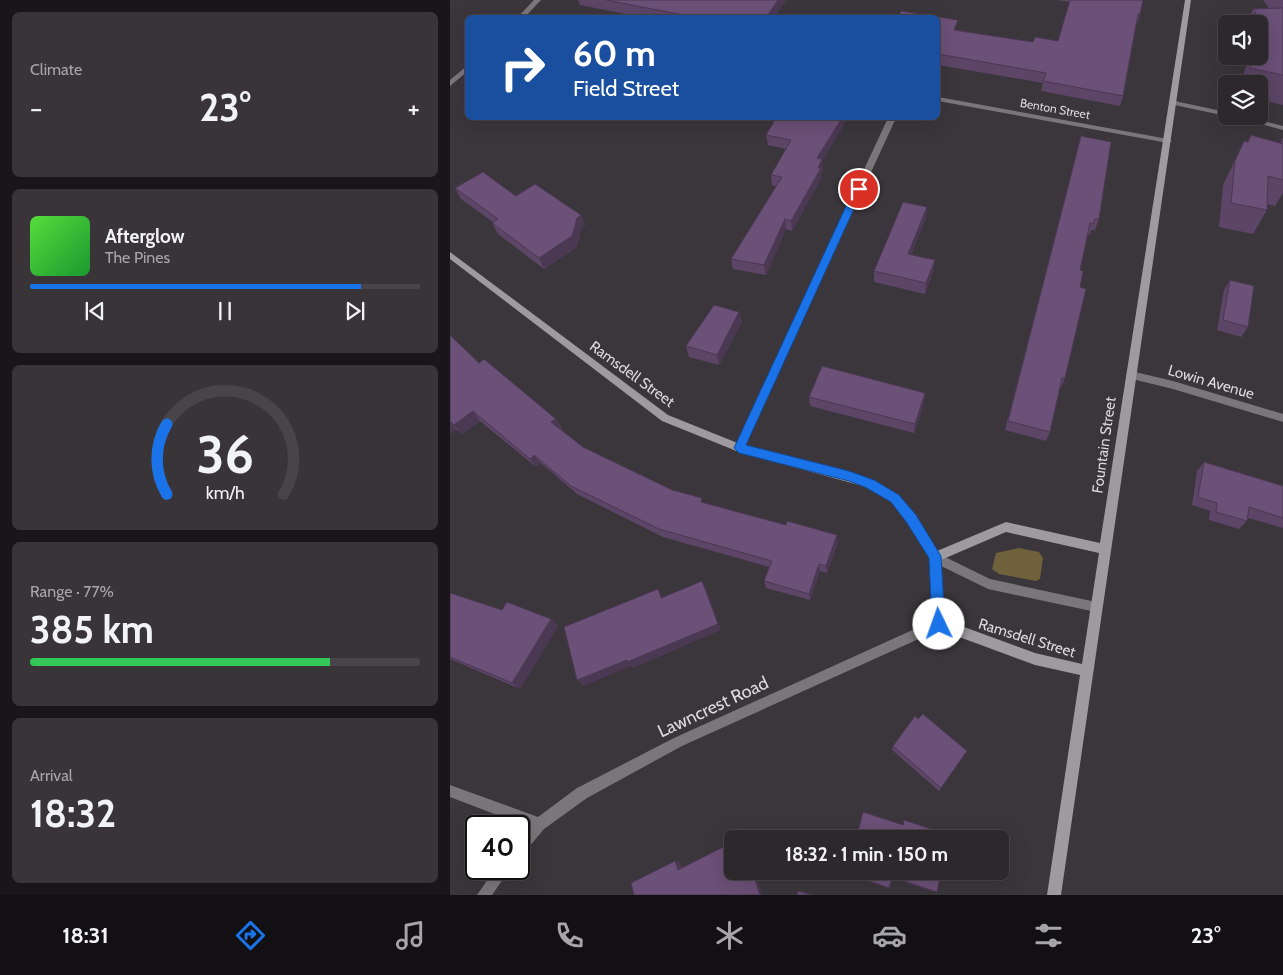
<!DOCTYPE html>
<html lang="en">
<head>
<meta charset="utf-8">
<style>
	:root { --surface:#2c282c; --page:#383438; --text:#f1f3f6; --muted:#a6a6a9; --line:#484448; --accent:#1a73e8 }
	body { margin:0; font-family:Cabin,sans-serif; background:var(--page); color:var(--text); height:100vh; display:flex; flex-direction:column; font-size:19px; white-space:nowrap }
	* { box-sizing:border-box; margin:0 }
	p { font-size:16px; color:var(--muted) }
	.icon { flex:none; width:28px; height:28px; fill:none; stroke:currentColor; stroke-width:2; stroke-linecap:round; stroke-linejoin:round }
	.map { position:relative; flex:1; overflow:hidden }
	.details { display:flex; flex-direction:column; gap:12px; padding:12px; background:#181618; width:450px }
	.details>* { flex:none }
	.top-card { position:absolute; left:15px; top:15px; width:475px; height:105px; border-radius:8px; box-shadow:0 5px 20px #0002,0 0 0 1px var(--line); background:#1a4fa0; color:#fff; overflow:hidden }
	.controls { position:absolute; left:768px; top:15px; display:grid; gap:10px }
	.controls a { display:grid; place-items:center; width:50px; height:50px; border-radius:8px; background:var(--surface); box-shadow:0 5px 20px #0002,0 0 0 1px var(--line); font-size:25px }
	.speed { position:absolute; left:15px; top:815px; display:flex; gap:10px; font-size:25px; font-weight:700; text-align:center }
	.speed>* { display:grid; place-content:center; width:65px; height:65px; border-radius:50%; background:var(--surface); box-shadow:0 5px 20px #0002,0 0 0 1px var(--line); line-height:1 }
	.speed .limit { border:2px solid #111; border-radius:8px; background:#fff; color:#111 }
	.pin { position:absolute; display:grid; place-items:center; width:42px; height:42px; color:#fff; margin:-21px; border:2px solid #fff; border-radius:50%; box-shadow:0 1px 5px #0007 }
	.me { position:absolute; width:55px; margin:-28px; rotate:357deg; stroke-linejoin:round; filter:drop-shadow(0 0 4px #0008) }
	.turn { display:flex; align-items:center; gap:18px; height:105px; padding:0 25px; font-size:22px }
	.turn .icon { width:65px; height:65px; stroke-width:2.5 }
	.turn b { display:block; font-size:35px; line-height:42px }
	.big { font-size:38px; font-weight:700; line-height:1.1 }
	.details .widget { flex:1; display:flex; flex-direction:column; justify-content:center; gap:8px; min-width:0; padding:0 18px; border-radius:8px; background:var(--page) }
	.details .dial { align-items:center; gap:0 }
	.dial svg { height:130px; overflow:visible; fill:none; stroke:var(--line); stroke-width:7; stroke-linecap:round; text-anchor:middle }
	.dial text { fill:var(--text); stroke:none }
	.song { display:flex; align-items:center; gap:15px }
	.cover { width:60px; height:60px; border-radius:8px; background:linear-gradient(135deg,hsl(110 70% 55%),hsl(130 70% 35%)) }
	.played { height:5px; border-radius:2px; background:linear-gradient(90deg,var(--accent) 85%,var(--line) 85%) }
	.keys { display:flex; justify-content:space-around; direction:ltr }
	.heat { display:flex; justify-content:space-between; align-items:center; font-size:28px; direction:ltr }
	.charge { height:8px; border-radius:4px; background:linear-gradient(90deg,#34c759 77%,var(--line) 0) }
	.trip { position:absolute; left:274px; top:830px; width:285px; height:50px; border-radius:8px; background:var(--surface); box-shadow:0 5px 20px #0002,0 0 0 1px var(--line); font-weight:700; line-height:50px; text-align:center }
	.tab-bar { display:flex; height:80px; justify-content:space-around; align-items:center; background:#121012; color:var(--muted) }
	.tab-bar .icon { width:35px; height:35px }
	.tab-bar .selected { color:var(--accent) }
	.tab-bar b { font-size:22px; color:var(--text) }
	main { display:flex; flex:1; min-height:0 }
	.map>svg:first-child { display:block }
	.green { fill:#6f613c }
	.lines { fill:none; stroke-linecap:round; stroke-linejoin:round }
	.lane { fill:#79777a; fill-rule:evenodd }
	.street { fill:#79777a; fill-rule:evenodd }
	.secondary { fill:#9d9b9f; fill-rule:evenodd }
	.wall { fill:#5c4566 }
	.shaded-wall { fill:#4b3853 }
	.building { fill:#6b5077; stroke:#4b3853 }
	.route { fill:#1a73e8; stroke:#114b97 }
	.labels { text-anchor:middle; stroke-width:5; stroke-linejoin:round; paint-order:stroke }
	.far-street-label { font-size:12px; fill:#dcdadd; stroke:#3a363b }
	.street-label { font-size:15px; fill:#dcdadd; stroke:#3a363b }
	.near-street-label { font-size:18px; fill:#dcdadd; stroke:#3a363b }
</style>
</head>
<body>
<main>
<section class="details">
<div class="widget"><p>Climate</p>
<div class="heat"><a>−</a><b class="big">23°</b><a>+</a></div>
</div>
<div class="widget">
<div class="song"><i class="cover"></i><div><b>Afterglow</b><p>The Pines</p></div></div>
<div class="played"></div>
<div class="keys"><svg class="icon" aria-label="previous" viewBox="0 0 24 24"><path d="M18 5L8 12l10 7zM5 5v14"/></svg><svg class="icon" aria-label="pause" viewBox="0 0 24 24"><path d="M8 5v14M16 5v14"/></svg><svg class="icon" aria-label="next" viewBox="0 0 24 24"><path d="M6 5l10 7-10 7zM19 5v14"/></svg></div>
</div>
<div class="widget dial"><svg viewBox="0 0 100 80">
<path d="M14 69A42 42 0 1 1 86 69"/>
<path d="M14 69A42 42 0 0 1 14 26" stroke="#1a73e8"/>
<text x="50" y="56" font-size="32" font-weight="700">36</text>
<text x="50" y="72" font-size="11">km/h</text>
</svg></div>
<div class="widget"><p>Range · 77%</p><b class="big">385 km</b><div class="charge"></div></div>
<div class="widget"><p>Arrival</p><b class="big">18:32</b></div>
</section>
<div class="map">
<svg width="833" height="895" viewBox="0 0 833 895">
	<rect width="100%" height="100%" fill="#3a363b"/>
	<path class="green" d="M569,548l20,4 4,6 -3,21 -4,2 -37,-7 -7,-5 4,-16z"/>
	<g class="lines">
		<path class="lane" d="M485,552l55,27 106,23 4,1 2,4 -2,4 -4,1 -108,-23 -57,-28 -1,-4 1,-4z"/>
		<path class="street" d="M84,0h7l-17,18h-7z
			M18,65v6l-18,15v-6z
			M488,97l230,42 4,2 -4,2 -230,-42z
			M720,100l56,12v4l-56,-12z
			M781,116h13l39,10v4z
			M438,118h8l-152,330 -1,3h-8l-1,-3z
			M681,371l42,10 110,33v8l-110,-33 -45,-11 -2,-3z
			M489,618l4,2 2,4 -2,4 -261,118 -95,52 -43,31 -20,24 -5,2v-17l9,-11 -78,-30v-12l88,32 39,-29 97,-50z
			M45,869h15l-18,26h-15z"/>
		<path class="secondary" d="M735,0h6l-130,895h-14l33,-220 -45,-10 -100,-37 -2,-4 -3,-66 -22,-36 -17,-20 -25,-15 -127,-35 -77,-31 -212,-162v-7l218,163 72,29 129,35 30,17 17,20 21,35 69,-29 94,21zM556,532l93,21 -17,111 -47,-11 -90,-33 -4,-60z"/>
	</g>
	<path class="wall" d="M128,0h208l-12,18h-129l-65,-13z
		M607,0h86l-3,14 -3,10h-1l-13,72 -3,10 -79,-15 2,-8 -105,-18v-47l19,12 76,12 25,-1 12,-39z
		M813,0h20v105l-24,-6v-15h-18l8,-28h10v-32h-12l6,-15 16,-1z
		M326,118h72l-26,43 1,9 -2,4v5l-29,52 -6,-2 -20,46 -33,-6 -2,-10 45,-73 -4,-1 -1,-10 15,-26 -18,-4 -2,-10z
		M801,135l29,9 3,-7v56l-8,13 -8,-2v6l-14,24 -34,-7 4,-42 21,-44 3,1z
		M631,136l18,83 -4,11h-4l-1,5h-2l-8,35 -15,108 -4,10h-1l-10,44 -4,9 -41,-11z
		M5,188l61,8 65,19 4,11 -4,3 -4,18 -33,22 -46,-35 -6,-11 1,-1 -32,-23z
		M477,207l-1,11 -15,36 23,16 -9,24 -51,-12v-11z
		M780,280l18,47 -7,10 -24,-7 7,-40z
		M289,312l3,10 -23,43 -30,-8 -3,-11z
		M0,335l29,28 77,56 6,9 -2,1 23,18 89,43 33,13 133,40 -11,30 -7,-2 -10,29 -44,-12 -2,-7 5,-14 -106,-30 -86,-43 -36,-31 -5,4 -56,-46 -18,13 -6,-5 -6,5z
		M475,393l-1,10 -10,30 -104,-27 -1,-9z
		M754,462l79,24v42l-35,-10 -1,3 -8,8 -30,-9 1,-9 -18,-6 5,-34z
		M0,593l52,17 49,9 7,7 -38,63 -70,-30z
		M468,719l49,32 -28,40 -47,-41 1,-4z
		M491,871l-4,21h-2l-43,-14 -4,10 -40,-14 -1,-1z"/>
	<path class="shaded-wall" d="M328,0h8l-12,18h-8z
		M392,118h6l-26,43 1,9 -2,4v5l-29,52 -1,-10 26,-63z
		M477,207l-1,11 -19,47 1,-11z
		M131,215l4,11 -4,3 -4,18 -33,22 -5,-11 38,-40z
		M335,219l1,10 -20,46 -2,-10z
		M485,260l-1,10 -9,24 1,-11z
		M289,312l3,10 -23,43 -2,-10z
		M475,393l-1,10 -10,30 1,-9z
		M23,411l7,10 -18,13 -8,-9z
		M106,419l6,9 -5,3 -6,-9z
		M0,422l6,7 -6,5z
		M84,455l7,8 -5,4 -6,-8z
		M387,535l1,8 -11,30 -1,-7z
		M369,564l1,7 -10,29 -1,-6z
		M252,581l4,7 15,42 -88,38 -2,-2 -47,20 -7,-6z
		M208,589l4,7 3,9 -4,-7z
		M101,619l7,7 -38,63 -8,-6z
		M275,846l3,1 4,13v9z
		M225,861l5,1 3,9 -5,-1z
		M302,871h2l8,24h-2z"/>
	<path class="building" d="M156,0h172l-12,18h-67z
		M620,0h73l-3,14h-2l-15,82 -80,-15 3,-8 -108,-19v-36h-40l3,-7 57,9 -4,10 79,12 2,-5 23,4z
		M833,8v67l-33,-7 4,-12h5v-18l4,-14 -10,-15z
		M326,118h66l-25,40 5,1 -4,9h3l-30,53 -6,-2 -21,46 -33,-6 51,-82 -11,-2 20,-35 -25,-5z
		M801,135l32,9v36l-15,-4 -1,34 -36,-7 4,-42 9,-20 4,1z
		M631,136l30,6 -12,77h-4l-2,5 -3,-1 -10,47 3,1 -3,16 6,2 -21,89h-3l-12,54 -42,-11z
		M33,172l33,24 19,-12 46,31 -4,3 -5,18 -33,22 -47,-35 6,-4 -43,-31z
		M453,202l24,5 -19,47 27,6 -9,23 -52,-12z
		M780,280l24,6 -6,41 -25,-7z
		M264,305l25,7 -22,43 -31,-9z
		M0,335l29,28 5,-4 72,60 -5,3 32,25 89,43 30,8 -1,4 85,23 1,-4 50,14 -11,31 -7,-2 -10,30 -45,-13 8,-20 -113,-32 -88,-43 -37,-31 -4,4 -57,-48 -19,14 -4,-4z
		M372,366l103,27 -10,31 -106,-27z
		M754,462l79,24v32l-34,-11 -2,14 -31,-9 1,-9 -19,-6z
		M252,581l16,43 -91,38v-2l-50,20 -13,-53 94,-38 3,9z
		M0,593l52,17 5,-8 44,17 -39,64 -62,-26z
		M473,714l44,37 -26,37 -48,-42 22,-30 3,3z
		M413,812l40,13 1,-5 45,15 -1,4h-92z
		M275,846l7,25 2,1 2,-1h16l8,24h-126l-3,-12 44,-22 3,9z
		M398,871h93l-4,21 -45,-15 -3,11 -42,-15z
		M348,891l14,4h-15z"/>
	<path class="route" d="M409,186l4,3 -117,256 103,26 25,9 25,15 17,20 25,41 4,68 -2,5 -4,2 -5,-2 -2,-5 -3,-66 -22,-35 -16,-21 -26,-15 -16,-6 -110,-28 -5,-5 120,-259z"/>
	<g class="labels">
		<g class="far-street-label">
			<text transform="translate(605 109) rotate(10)" y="4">Benton Street</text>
		</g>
		<g class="street-label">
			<text transform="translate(182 374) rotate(36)" y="5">Ramsdell Street</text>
			<text transform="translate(761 382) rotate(16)" y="5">Lowin Avenue</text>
			<text transform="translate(654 445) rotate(-82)" y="5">Fountain Street</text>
			<text transform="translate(577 638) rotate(17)" y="5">Ramsdell Street</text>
		</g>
		<g class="near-street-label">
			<text transform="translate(263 707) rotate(-25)" y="6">Lawncrest Road</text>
		</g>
	</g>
</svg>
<div class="controls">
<a><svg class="icon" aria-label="sound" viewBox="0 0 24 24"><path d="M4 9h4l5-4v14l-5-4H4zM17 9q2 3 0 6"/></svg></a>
<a><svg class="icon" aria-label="layers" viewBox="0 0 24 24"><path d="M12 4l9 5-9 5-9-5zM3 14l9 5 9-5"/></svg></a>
</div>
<div class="speed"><div class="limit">40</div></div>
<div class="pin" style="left:409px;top:189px;background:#d93025"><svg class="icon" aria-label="arrive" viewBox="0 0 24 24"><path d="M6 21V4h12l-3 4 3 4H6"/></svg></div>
<svg class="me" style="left:489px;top:624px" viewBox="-20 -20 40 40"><circle r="19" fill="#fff"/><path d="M0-13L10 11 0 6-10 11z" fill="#1a73e8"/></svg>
<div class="trip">18:32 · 1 min · 150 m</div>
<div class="top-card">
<div class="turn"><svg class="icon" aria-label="right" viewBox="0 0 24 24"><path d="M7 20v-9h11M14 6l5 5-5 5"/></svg><div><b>60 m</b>Field Street</div></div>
</div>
</div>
</main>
<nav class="tab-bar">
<b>18:31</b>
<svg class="icon selected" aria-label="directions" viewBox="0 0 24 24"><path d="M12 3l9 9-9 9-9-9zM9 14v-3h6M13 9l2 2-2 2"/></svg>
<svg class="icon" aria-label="music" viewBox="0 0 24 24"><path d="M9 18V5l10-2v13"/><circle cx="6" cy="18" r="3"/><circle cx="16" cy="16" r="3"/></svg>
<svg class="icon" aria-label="phone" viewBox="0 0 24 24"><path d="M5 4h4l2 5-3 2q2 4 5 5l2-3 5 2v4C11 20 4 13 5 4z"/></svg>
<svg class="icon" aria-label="climate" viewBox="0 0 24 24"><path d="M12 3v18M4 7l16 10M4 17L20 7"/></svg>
<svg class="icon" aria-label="car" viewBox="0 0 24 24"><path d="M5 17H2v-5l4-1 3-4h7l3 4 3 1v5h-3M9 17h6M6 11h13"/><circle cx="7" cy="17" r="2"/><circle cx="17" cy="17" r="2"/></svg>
<svg class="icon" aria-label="filters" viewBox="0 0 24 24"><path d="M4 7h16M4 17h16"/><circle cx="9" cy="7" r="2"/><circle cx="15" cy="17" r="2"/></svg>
<b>23°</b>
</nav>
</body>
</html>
